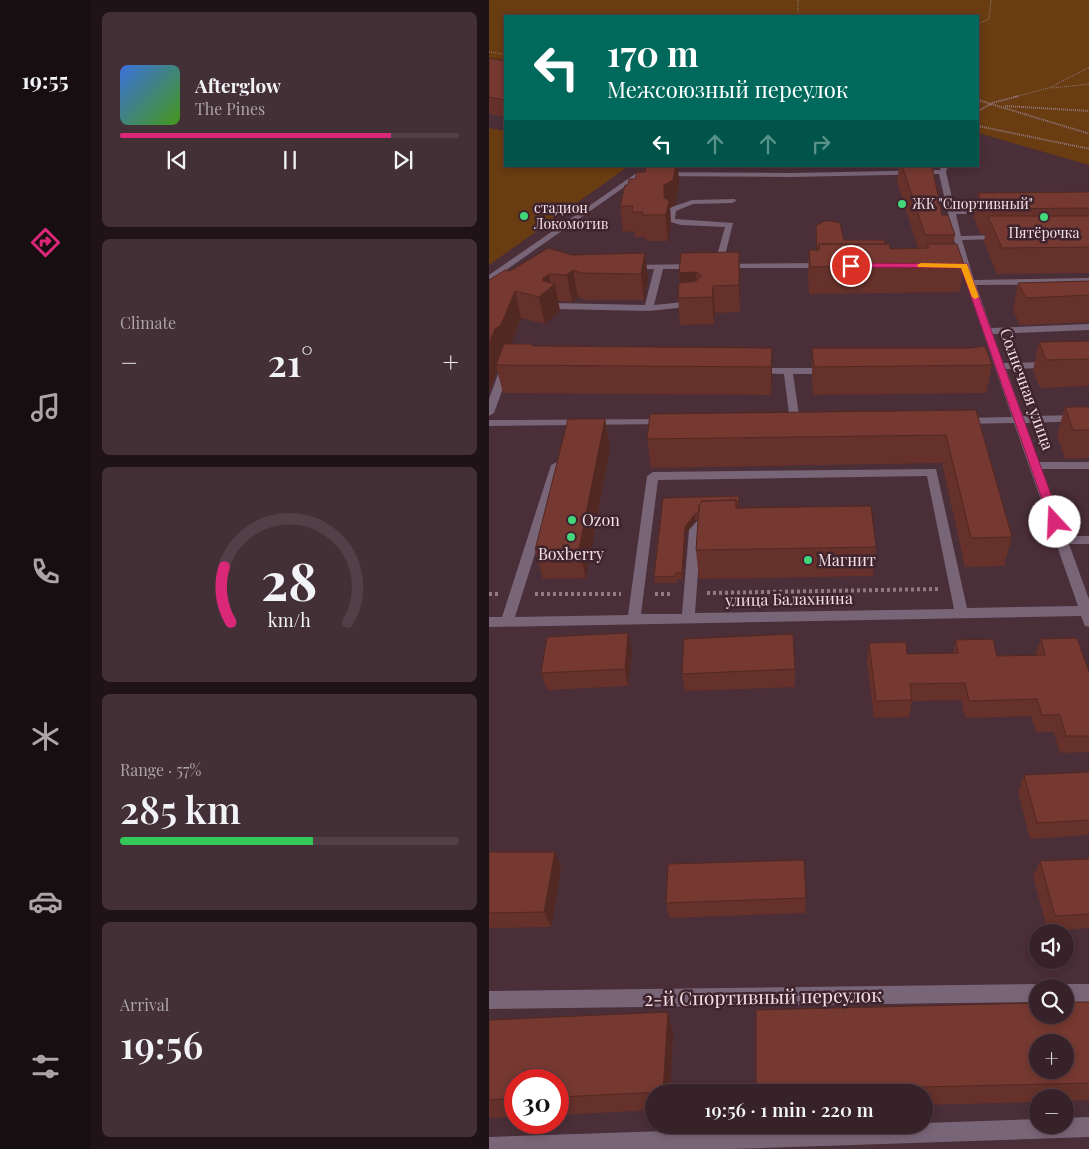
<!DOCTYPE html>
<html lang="en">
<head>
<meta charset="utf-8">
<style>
	:root { --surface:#38222a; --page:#432f36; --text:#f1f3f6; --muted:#aba4a8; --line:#523f47; --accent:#db2777 }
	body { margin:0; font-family:"Playfair Display",serif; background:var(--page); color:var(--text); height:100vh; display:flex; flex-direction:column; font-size:19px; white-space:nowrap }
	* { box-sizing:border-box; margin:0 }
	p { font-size:16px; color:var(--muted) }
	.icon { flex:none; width:28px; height:28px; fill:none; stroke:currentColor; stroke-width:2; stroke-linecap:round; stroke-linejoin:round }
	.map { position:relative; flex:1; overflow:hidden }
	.panel { display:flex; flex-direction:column; gap:12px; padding:12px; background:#1f1317; width:399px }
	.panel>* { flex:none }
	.guide { position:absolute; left:15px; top:15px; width:475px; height:152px; border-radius:0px; box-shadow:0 2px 8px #0003,0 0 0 1px var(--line); background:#00695c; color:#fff; overflow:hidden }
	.controls { position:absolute; left:540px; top:924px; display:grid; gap:10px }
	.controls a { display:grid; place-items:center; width:45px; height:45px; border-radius:50%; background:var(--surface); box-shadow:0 2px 8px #0003,0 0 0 1px var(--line); font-size:25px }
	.speed { position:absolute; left:15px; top:1069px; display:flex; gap:10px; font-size:25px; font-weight:700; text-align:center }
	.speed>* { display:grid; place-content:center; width:65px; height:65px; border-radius:50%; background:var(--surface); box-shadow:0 2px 8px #0003,0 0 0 1px var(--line); line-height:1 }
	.speed .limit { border:8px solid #d22; background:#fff; color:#111 }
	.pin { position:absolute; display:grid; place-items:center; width:42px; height:42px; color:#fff; margin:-21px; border:2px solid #fff; border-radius:50%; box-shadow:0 1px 5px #0007 }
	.me { position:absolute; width:55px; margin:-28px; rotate:340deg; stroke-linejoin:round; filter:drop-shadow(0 0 4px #0008) }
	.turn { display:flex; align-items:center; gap:18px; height:105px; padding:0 20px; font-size:22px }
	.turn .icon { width:65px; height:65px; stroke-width:2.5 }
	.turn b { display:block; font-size:35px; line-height:42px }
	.lanes { display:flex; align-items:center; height:48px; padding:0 20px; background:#0003; justify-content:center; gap:25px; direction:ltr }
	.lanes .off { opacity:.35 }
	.big { font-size:38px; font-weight:600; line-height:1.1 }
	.panel .widget { flex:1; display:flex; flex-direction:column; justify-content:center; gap:8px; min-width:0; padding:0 18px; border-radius:8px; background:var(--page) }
	.panel .dial { align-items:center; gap:0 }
	.dial svg { height:130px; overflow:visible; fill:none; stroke:var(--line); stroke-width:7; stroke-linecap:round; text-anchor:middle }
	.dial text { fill:var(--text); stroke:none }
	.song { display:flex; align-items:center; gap:15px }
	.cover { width:60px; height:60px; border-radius:8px; background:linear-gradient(135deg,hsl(220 70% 55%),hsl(100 70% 35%)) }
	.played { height:5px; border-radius:2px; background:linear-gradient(90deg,var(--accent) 80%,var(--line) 80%) }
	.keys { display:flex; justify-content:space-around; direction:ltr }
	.heat { display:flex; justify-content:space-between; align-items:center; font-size:28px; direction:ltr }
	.charge { height:8px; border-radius:4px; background:linear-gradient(90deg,#34c759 57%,var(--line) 0) }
	.trip { position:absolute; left:156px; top:1084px; width:288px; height:50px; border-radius:25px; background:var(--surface); box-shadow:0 2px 8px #0003,0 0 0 1px var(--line); font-weight:600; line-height:50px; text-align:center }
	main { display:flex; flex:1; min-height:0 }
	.tabs { display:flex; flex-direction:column; width:90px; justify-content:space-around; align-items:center; background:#160e11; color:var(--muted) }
	.tabs .icon { width:35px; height:35px }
	.tabs .current { color:var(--accent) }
	.tabs b { font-size:22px; color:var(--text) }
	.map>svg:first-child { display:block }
	.green { fill:#693c11 }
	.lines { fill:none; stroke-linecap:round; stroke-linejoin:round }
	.path-far2 { stroke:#927a82; stroke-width:1; stroke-dasharray:1 1; stroke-linecap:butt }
	.path-far1 { stroke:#927a82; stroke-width:2; stroke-dasharray:1 1; stroke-linecap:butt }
	.path { stroke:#927a82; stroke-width:4; stroke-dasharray:3 3; stroke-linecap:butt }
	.minor { fill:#796578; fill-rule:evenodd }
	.wall { fill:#65312a }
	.shaded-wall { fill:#522822 }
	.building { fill:#753931; stroke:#522822; fill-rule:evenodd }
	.route { fill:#db2777; stroke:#8e194d }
	.slow { fill:#f59e0b }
	.poi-dot { fill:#43d77b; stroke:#3f242e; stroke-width:2 }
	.labels { text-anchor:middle; stroke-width:5; stroke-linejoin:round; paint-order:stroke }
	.far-poi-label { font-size:14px; fill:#f3e0e6; stroke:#3f242e; text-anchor:start }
	.street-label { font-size:16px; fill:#f3e0e6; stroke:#3f242e }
	.poi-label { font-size:16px; fill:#f3e0e6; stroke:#3f242e; text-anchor:start }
	.near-street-label { font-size:19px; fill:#f3e0e6; stroke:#3f242e }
</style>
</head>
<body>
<main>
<nav class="tabs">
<b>19:55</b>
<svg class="icon current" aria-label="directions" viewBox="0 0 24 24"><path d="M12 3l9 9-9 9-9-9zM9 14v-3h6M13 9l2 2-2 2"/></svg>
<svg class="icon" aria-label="music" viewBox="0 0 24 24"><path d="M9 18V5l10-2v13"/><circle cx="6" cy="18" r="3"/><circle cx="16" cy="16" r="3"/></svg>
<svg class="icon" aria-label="phone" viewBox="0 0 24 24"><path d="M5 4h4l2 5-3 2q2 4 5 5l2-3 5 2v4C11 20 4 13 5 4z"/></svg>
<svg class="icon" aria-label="climate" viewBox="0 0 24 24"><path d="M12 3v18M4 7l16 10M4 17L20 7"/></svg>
<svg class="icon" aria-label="car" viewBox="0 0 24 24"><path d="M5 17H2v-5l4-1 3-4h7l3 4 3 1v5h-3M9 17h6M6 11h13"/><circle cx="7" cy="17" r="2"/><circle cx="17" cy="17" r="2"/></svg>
<svg class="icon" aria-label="filters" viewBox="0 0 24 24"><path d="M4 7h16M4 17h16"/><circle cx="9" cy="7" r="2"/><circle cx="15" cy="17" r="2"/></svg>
</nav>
<section class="panel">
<div class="widget">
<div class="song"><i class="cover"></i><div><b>Afterglow</b><p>The Pines</p></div></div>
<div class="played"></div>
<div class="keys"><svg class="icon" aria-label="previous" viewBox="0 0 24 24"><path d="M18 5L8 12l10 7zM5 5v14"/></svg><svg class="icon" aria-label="pause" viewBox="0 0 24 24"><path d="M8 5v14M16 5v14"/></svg><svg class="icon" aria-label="next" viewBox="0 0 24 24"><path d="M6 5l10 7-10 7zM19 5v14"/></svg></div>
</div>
<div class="widget"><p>Climate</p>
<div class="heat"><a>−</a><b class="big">21°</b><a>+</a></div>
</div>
<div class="widget dial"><svg viewBox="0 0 100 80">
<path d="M14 69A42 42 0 1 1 86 69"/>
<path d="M14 69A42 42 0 0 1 10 35" stroke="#db2777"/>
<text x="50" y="56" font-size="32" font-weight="700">28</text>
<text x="50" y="72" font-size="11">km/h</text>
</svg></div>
<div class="widget"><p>Range · 57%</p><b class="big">285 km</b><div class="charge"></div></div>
<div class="widget"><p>Arrival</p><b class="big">19:56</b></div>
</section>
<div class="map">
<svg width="601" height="1149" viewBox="0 0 601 1149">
	<rect width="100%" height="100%" fill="#4a2e38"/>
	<path class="green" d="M0,0h600v165l-111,-32v-117h-473v43h-16z
		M0,128l16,3v35h124l-140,99z"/>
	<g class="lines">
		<path class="path-far2" d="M309,0v16
			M489,24l11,-5 2,-19
			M0,52l16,2
			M563,88l38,-4
			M525,97l35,-9 41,-21"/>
		<path class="path-far1" d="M489,100l112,34
			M516,106l85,5
			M489,111l14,-8 27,-7
			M489,126l112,23"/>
		<path class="path" d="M218,593l231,-4
			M0,594h9
			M46,594h86
			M166,594h18"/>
		<path class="minor" d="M452,166h7l-2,6 9,38h36l4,2 -4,2h-35l5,22 41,-1 4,2 -4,2 -40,1 12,40 116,-2v6l-114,1 15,43 99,-4v6l-97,4 10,29 46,-1 5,3 -5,3 -43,1 17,47 67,-1v6l-65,2 14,39h51v7h-48l24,67h24v8h-21l21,58v25l-5,-1 -4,-10 -592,11v-10h13l49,-152 6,-3 6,3 -48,152 113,-2 19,-139 6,-4 283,-3 31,139 111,-2 -64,-183 -52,1 -5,-3 5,-3 50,-1 -52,-152 -21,-91 -148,3 -151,-1 -151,106v-7l149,-103 153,1 149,-3zM438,476l27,133 -259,4 6,-82 4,-4 13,-2 2,-3 -6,-4 -17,3 -8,9 -7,84h-41l17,-134z
			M246,199l1,2 -4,2 -39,1 -17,7 -1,8 58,4 -10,41 103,-1 3,1v4h-114l-1,-2 11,-39 -44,-2 -14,-4 2,-13 23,-8z
			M210,264l1,2 -4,3h-33l-9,36 39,-4 4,3 -1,2 -47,5 -95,-2 -4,-3 4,-3 91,2 9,-36 -23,1 -3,-1v-4z
			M17,363l5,3 -17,47 -5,3v-17l12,-33z
			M267,368h72l5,3 -5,3h-35l7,48 -5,3 -5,-3 -6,-48 -31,-1v-4z
			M175,419l5,3 -1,2 -179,2v-6z
			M549,984l7,4h-7v14l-549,7v-18z
			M576,984h25v18h-25v-14h-7z
			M601,1117v20l-359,12h-242v-12l360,-12h75v-2l114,-4v6h27v-7z"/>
	</g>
	<path class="wall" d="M0,58l16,3v56l-16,-3z
		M410,166h33l10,49 13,20 -2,9 11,21 -4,27 -151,2 -1,-18 1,-26h8l-1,-24 28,14 41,4 5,5 28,-1 -21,-66z
		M190,184l-4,21 -5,3 1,17 -3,16h-23v-4h-10v-6l-12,1 -3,-26 8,-21z
		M601,192v81l-93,1 -13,-32 1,-8h-5l-6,-16 4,-25z
		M250,252l1,26v34l-25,1 -1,11 -34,1 -2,-27 2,-15 -1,-10z
		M156,253l3,26 -4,21h-58l-8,-3 -6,5 -14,-1 2,10 -15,13 -24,-6 -10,26 22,2 239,2v28l-1,19 -268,-2 -6,-23 -8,23v-113l21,-9 62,-16z
		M601,281v41l-70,3 -7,-15 5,-27z
		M601,341v45l-50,2 -7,-18 6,-28z
		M323,348l180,17 -6,28 -173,2 -1,-19z
		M576,407h25v51l-25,1 -8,-24z
		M487,410l36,127 -8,29 -39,1 -23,-104 -291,5 -4,-29z
		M116,419l5,28 -24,131 -43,1 -8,-29z
		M250,496v12l137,39 -3,29 -174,3 -3,-29 2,-30h-3l-9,14 -3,45h-6v4h-22l-1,-6 9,-79z
		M552,639l49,35v78l-30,1 -6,-21h-18l-5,-16 -66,2 -4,-18 -49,1 -3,16 -35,1 -7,-57 2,-18 38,11 46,-1 3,-13 41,16 38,-1z
		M143,651l-4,35 -81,4 -6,-17z
		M306,669v18l-110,4 -3,-17z
		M601,772v63l-60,4 -12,-47 6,-17z
		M0,852h66l6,15 -10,60 -62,1z
		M601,859v69l-42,3 -15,-54 7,-16z
		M317,898l-1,15 -136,5 -3,-15z
		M601,1002v98l-25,1v-3h-27v4l-114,3v-13h-168v-82z
		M0,1020l184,13 -3,59h-16v18l-96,5v-35h-43v37l-26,1z"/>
	<path class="shaded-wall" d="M187,166h2l1,18 -4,21 -5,3 1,17 -3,16 -4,-43v-13z
		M250,252l1,26v34l-1,-27z
		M156,253l3,26 -4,21 -3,-26z
		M84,270l5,27 -6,5 -5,-27z
		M207,272l2,25 -16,1 -3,-25z
		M60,274l2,13 4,-3 5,27 -15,13 -6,-27 4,-16v-3z
		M224,286l2,27 -1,11 -2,-27z
		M26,291l6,27 -13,34 -12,13 1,5 -8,23v-49l6,-15z
		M283,348v28l-1,19v-28z
		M116,419l5,28 -24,131 -7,-29z
		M206,514v6l-9,14 -3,45 -1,-6 3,-46z
		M139,633l4,18 -4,35 -3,-17z
		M66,852l6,15 -10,60 -7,-15z
		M179,1012l5,21 -3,59h-7z"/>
	<path class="building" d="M0,58l16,3v39l-16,-3z
		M157,166h30l-3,14 -9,5v13l5,2 -3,15h-24l1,-3h-11l1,-6h-13l5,-21h3l1,-6h6l2,-7h8z
		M413,166h30l10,49h6l7,20h-30z
		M601,192v16l-106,1 -6,-16z
		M499,216h102v31l-88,1z
		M335,221h9l7,2 4,17h40l1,4h-66l-1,6h-1l-1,-24z
		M330,244h70l1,5 39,-1 -2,-4h30l7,21 -154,2 -1,-17h10z
		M59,248l24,7 73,-2 -4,21 -60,-1 -8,-3 -6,5 -18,-1 -6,4v3l12,3 -16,13 -24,-6 -14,34 -6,4 -6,15v-64l16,-10 5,1z
		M250,252v33l-26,1 -1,11 -34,1 1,-15 17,-2 6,-5 -6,-4 -17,1 2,-20z
		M601,281v14l-64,3 -8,-15z
		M601,341v18l-44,1 -7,-18z
		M15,344h28l1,2 239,2 -1,19 -275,-2z
		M496,346l7,19 -178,2 -2,-19h159z
		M576,407h25v23h-17z
		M487,410l36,127 -41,1 -25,-103 -299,4 3,-25z
		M79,419h37l-26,130 -44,1z
		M250,496l-1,12h-1l-1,-8 -34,1 -3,5v7l-4,1 -10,13 -3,46h-6v3l-22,1 9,-79z
		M247,500v8l135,-2 5,41 -180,3 3,-44 3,-5z
		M139,633l-3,36 -84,4 6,-36z
		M304,634l2,35 -113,5 2,-35z
		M588,638l13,36v62h-24l-6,-21h-18l-5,-16 -68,2 -4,-18 -55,1 2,16 -36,1 -7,-58 37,-1 1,12 51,-1 -2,-13 37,-1 4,17 48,-1 -4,-16z
		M601,772v48l-53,3 -13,-48z
		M0,852h66l-11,60 -55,1z
		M601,859v55l-35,2 -15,-55z
		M315,860l2,38 -140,5 2,-39z
		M576,1002h25v81l-334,8v-81l282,-7v12h27zM549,1042h27v28h-27z
		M179,1012l-5,80 -105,5v-17h-43v18l-26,2v-80z"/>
	<path class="route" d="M362,263l116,1 94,258 -2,2 -4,1 -5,-3 -89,-254 -113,-1v-3z"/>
	<path class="slow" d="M432,263l46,1 12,33 -4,2 -3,-2 -11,-29 -43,-1 -1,-2z"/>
	<g class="poi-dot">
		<circle cx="413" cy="204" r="5"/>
		<circle cx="35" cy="216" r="5"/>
		<circle cx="555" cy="217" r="5"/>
		<circle cx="83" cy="520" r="5"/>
		<circle cx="82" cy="537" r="5"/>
		<circle cx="319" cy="560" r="5"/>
	</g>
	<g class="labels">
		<g class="far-poi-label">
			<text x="423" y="209">ЖК "Спортивный"</text>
			<text x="45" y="213">стадион<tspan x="45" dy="16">Локомотив</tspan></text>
			<text x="555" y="238" text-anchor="middle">Пятёрочка</text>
		</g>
		<g class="street-label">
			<text transform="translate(538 389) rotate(70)" y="6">Солнечная улица</text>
			<text transform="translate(300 599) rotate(-1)" y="6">улица Балахнина</text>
		</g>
		<g class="poi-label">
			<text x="93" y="526">Ozon</text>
			<text x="82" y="560" text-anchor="middle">Boxberry</text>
			<text x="329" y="566">Магнит</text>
		</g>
		<g class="near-street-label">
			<text transform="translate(274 997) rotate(-1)" y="7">2-й Спортивный переулок</text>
		</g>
	</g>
</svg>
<div class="controls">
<a><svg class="icon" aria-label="sound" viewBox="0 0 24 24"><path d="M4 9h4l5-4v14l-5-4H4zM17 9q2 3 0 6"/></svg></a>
<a><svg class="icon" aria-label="search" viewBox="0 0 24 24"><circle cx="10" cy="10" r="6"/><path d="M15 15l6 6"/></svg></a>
<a>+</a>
<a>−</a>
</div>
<div class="speed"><div class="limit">30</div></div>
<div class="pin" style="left:362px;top:266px;background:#d93025"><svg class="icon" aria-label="arrive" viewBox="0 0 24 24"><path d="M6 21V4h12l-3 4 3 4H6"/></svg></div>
<svg class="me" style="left:566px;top:522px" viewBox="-20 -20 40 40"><circle r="19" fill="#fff"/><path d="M0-13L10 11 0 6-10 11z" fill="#db2777"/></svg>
<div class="trip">19:56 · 1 min · 220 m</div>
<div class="guide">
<div class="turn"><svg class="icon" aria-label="left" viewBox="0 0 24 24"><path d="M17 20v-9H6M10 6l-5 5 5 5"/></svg><div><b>170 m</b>Межсоюзный переулок</div></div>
<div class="lanes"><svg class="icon" aria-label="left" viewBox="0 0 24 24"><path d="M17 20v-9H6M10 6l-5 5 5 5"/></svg><svg class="icon off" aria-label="ahead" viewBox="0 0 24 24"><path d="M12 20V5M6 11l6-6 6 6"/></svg><svg class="icon off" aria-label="ahead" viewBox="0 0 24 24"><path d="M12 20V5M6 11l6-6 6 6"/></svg><svg class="icon off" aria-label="right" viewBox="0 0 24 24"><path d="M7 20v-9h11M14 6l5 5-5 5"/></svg></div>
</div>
</div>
</main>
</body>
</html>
